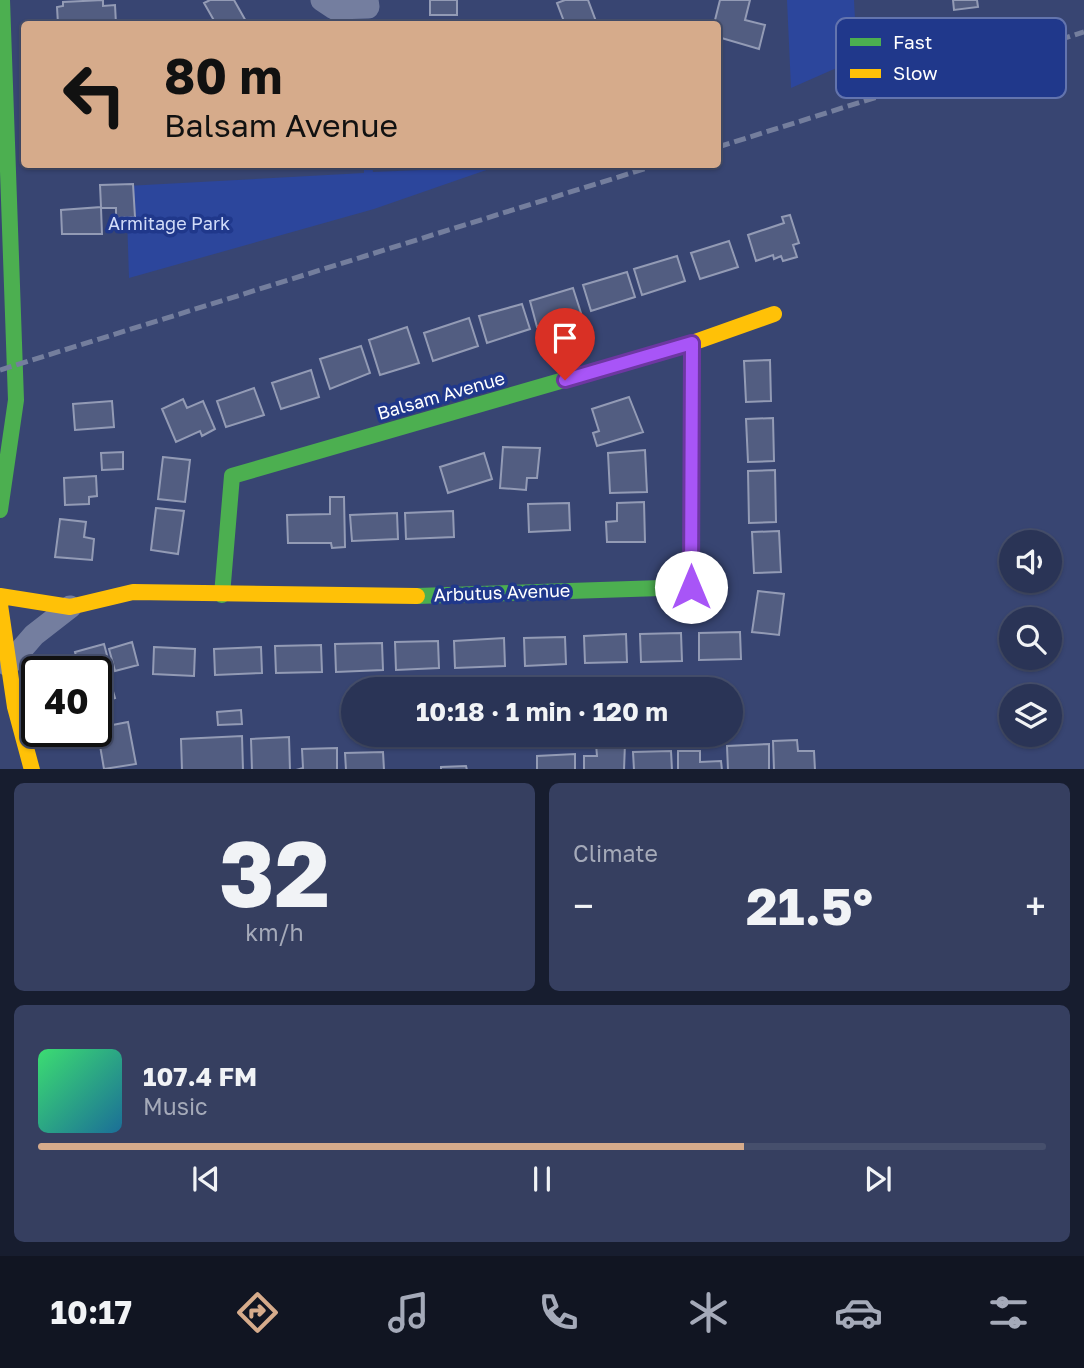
<!DOCTYPE html>
<html lang="en">
<head>
<meta charset="utf-8">
<style>
	:root { --surface:#2a3456; --page:#363f60; --text:#f1f3f6; --muted:#a5aab9; --line:#464f6c; --accent:#d6ab8b }
	body { margin:0; font-family:"Golos Text",sans-serif; background:var(--page); color:var(--text); height:100vh; display:flex; flex-direction:column; font-size:26px; white-space:nowrap }
	* { box-sizing:border-box; margin:0 }
	p { font-size:23px; color:var(--muted) }
	.icon { flex:none; width:38px; height:38px; fill:none; stroke:currentColor; stroke-width:2; stroke-linecap:round; stroke-linejoin:round }
	.map { position:relative; height:769px; overflow:hidden }
	.side { display:flex; flex-direction:column; gap:14px; padding:14px; background:#171d2f; flex:1 }
	.side>* { flex:none }
	.top-card { position:absolute; left:21px; top:21px; width:700px; height:147px; border-radius:7px; box-shadow:0 2px 5px #0004,0 0 0 2px var(--line); background:#d6ab8b; color:#111; overflow:hidden }
	.fabs { position:absolute; left:999px; top:530px; display:grid; gap:14px }
	.fabs a { display:grid; place-items:center; width:63px; height:63px; border-radius:50%; background:var(--surface); box-shadow:0 2px 5px #0004,0 0 0 2px var(--line); font-size:35px }
	.speed { position:absolute; left:21px; top:656px; display:flex; gap:14px; font-size:35px; font-weight:700; text-align:center }
	.speed>* { display:grid; place-content:center; width:91px; height:91px; border-radius:50%; background:var(--surface); box-shadow:0 2px 5px #0004,0 0 0 2px var(--line); line-height:1 }
	.speed .limit { border:4px solid #111; border-radius:10px; background:#fff; color:#111 }
	.pin { position:absolute; display:grid; place-items:center; width:60px; height:60px; color:#fff; margin:-72px -30px; border-radius:50% 50% 50% 0; rotate:-45deg; box-shadow:0 0 7px #0007 }
	.pin .icon { rotate:45deg }
	.me { position:absolute; width:77px; margin:-38px; rotate:0deg; stroke-linejoin:round; filter:drop-shadow(0 0 5px #0008) }
	.turn { display:flex; align-items:center; gap:24px; height:147px; padding:0 28px; font-size:32px }
	.turn .icon { width:91px; height:91px; stroke-width:2.5 }
	.turn b { display:block; font-size:49px; line-height:60px }
	.big { font-size:52px; font-weight:700; line-height:1.1 }
	.side .tile { flex:1; display:flex; flex-direction:column; justify-content:center; gap:10px; min-width:0; padding:0 24px; border-radius:10px; background:var(--page) }
	.side .dial { align-items:center; gap:0 }
	.dial b { font-size:91px; line-height:1 }
	.song { display:flex; align-items:center; gap:21px }
	.cover { width:84px; height:84px; border-radius:10px; background:linear-gradient(135deg,hsl(140 70% 55%),hsl(200 70% 35%)) }
	.played { height:7px; border-radius:4px; background:linear-gradient(90deg,var(--accent) 70%,var(--line) 70%) }
	.keys { display:flex; justify-content:space-around; direction:ltr }
	.heat { display:flex; justify-content:space-between; align-items:center; font-size:38px; direction:ltr }
	.side .tiles { flex:1; display:grid; gap:14px; grid-template-columns:1fr 1fr }
	.tile:last-child { grid-column:span 2 }
	.trip { position:absolute; left:341px; top:677px; width:402px; height:70px; border-radius:35px; background:var(--surface); box-shadow:0 2px 5px #0004,0 0 0 2px var(--line); font-weight:700; line-height:70px; text-align:center }
	.tabs { display:flex; height:112px; justify-content:space-around; align-items:center; background:#111522; color:var(--muted) }
	.tabs .icon { width:49px; height:49px }
	.tabs .on { color:var(--accent) }
	.tabs b { font-size:32px; color:var(--text) }
	.map>svg:first-child { display:block }
	.green { fill:#2c469c }
	.building { fill:#525d81; stroke:#939bb5; stroke-width:2 }
	.lines { fill:none; stroke-linecap:round; stroke-linejoin:round }
	.street { stroke:#747e9f; stroke-width:23 }
	.fast { stroke:#4caf50; stroke-width:16 }
	.slow { stroke:#ffc107; stroke-width:16 }
	.rail { stroke:#747e9d; stroke-width:5; stroke-dasharray:12 5; stroke-linecap:butt }
	.route-casing { stroke:#6d37a1; stroke-width:18 }
	.route { stroke:#a855f7; stroke-width:12 }
	.labels { text-anchor:middle; stroke-width:7; stroke-linejoin:round; paint-order:stroke }
	.park-label { font-size:18px; fill:#d1dbf8; stroke:#20388b }
	.street-label { font-size:18px; fill:#fff; stroke:#20388b }
	.key { fill:#20388b; stroke:#6374ae; stroke-width:2 }
	.key-label { font-size:19px; fill:#fff }
</style>
</head>
<body>
<div class="map">
<svg width="1084" height="770" viewBox="0 0 1084 770">
	<rect width="100%" height="100%" fill="#384572"/>
	<path class="green" d="M787,0h67l3,59 -66,29z
		M364,165h8l1,7 122,-5 -121,42 -245,69 -3,-92 238,-13z"/>
	<path class="building" d="M103,0v6l12,-1 1,19h-58l-1,-17 6,-1v-4z
		M210,0h24l13,23 -31,1 -12,-21z
		M430,0h27v15h-27z
		M565,0h23l9,24h-32l-8,-21z
		M720,0h30l-5,20 20,5 -6,24 -41,-12v-13h-4z
		M953,0h24l1,7 -24,3z
		M133,184l2,33 -19,1v-10h-15l1,26h-40l-1,-24 40,-3 -1,-22z
		M790,215l9,28 -6,2 4,12 -14,4 -2,-5 -7,3 -1,-4 -17,6 -8,-26 36,-12 -2,-6z
		M729,241l9,26 -38,12 -9,-26z
		M677,256l8,25 -43,14 -8,-26z
		M627,272l8,25 -44,14 -8,-26z
		M573,288l8,25 -44,14 -7,-26z
		M522,304l8,25 -43,14 -8,-27z
		M469,318l9,28 -45,15 -9,-28z
		M407,327l12,36 -39,12 -11,-35z
		M361,346l9,27 -40,16 -10,-30z
		M770,360l1,41 -25,1 -2,-41z
		M311,370l8,27 -38,12 -9,-26z
		M254,388l10,27 -38,12 -9,-26z
		M629,397l14,35 -46,14 -4,-13 6,-2 -7,-22z
		M183,399l4,9 16,-7 12,28 -13,7 -2,-5 -24,11 -14,-33z
		M112,401l2,26 -39,3 -2,-26z
		M773,418l1,43 -26,1 -2,-43z
		M503,447l37,1 -3,30h-10l-1,12 -26,-2z
		M645,450l2,42 -37,1 -2,-40z
		M123,452v17l-21,1 -1,-17z
		M484,453l8,26 -44,14 -8,-26z
		M163,457l27,3 -5,42 -27,-3z
		M775,470l1,52 -27,1 -1,-52z
		M96,476l1,20 -8,1v7l-24,1 -1,-27z
		M330,497h14l1,50 -13,1 -1,-5h-43l-1,-28 43,-1z
		M644,502l1,40h-38l-1,-20 11,-1v-18z
		M569,503l1,27 -41,2 -1,-28z
		M156,508l28,3 -6,43 -27,-4z
		M453,511l1,26 -48,2 -1,-26z
		M397,513l1,26 -46,2 -2,-26z
		M60,519l26,3 -2,15 10,2 -2,21 -37,-3z
		M779,531l2,41 -27,1 -2,-41z
		M758,591l26,3 -5,41 -27,-3z
		M740,632l1,27 -42,1v-27z
		M681,633l1,28 -41,1 -1,-28z
		M626,634l1,28 -42,1 -1,-27z
		M565,637l1,27 -41,2 -1,-28z
		M504,638l1,28 -50,2 -1,-27z
		M438,641l1,27 -43,2 -1,-28z
		M132,642l6,23 -23,6 -6,-22z
		M382,643l1,27 -47,2 -1,-28z
		M104,644l4,15 -4,1 11,38 -19,6v-32h-19l-2,-7 3,-1 -3,-12z
		M321,645l1,27 -46,1 -1,-27z
		M154,647l41,2 -1,27 -41,-2z
		M261,647l1,26 -47,2 -1,-26z
		M241,710l1,14 -24,1 -1,-13z
		M128,722l8,42 -32,5 -7,-41z
		M604,735h21v6l-21,1z
		M242,736l1,34h-61l-1,-31z
		M289,737l1,33h-38l-1,-31z
		M797,740l1,11h16l1,19h-41l-1,-29z
		M625,743l-1,27h-40v-14h13l-1,-12z
		M769,744v26h-41l-1,-24z
		M337,748v22h-41l7,-2 -1,-19z
		M671,751l1,19h-38l-1,-18z
		M678,751h22v11l21,-1 1,9h-44z
		M383,752l1,18h-38l-1,-17z
		M575,754v16h-38v-14z
		M466,766l1,4h-26v-3z"/>
	<g class="lines">
		<path class="street" d="M322,0l12,8 34,-1 -1,-7
			M8,665l26,-30 36,-28"/>
		<path class="fast" d="M0,510l16,-110 -14,-400
			M222,595l10,-119 415,-120
			M417,596l275,-9v-244"/>
		<path class="slow" d="M647,356l45,-13 82,-29
			M0,596l70,11 63,-15 284,4
			M0,605l15,102 17,63"/>
		<path class="rail" d="M718,147l366,-115
			M0,370l660,-206"/>
	</g>
	<g class="lines">
		<g class="route-casing">
			<path id="route" d="M565,380l127,-37 -1,244"/>
		</g>
		<use href="#route" class="route"/>
	</g>
	<g class="labels">
		<g class="park-label">
			<text x="169" y="230">Armitage Park</text>
		</g>
		<g class="street-label">
			<text transform="translate(441 396) rotate(-16)" y="6">Balsam Avenue</text>
			<text transform="translate(502 593) rotate(-2)" y="6">Arbutus Avenue</text>
		</g>
	</g>
	<rect x="836" y="18" width="230" height="80" rx="10" class="key"/>
	<rect x="850" y="38" width="31" height="8" fill="#4caf50"/>
	<rect x="850" y="69" width="31" height="9" fill="#ffc107"/>
	<g class="key-label">
		<text x="893" y="49">Fast</text>
		<text x="893" y="80">Slow</text>
	</g>
</svg>
<div class="fabs">
<a><svg class="icon" aria-label="sound" viewBox="0 0 24 24"><path d="M4 9h4l5-4v14l-5-4H4zM17 9q2 3 0 6"/></svg></a>
<a><svg class="icon" aria-label="search" viewBox="0 0 24 24"><circle cx="10" cy="10" r="6"/><path d="M15 15l6 6"/></svg></a>
<a><svg class="icon" aria-label="layers" viewBox="0 0 24 24"><path d="M12 4l9 5-9 5-9-5zM3 14l9 5 9-5"/></svg></a>
</div>
<div class="speed"><div class="limit">40</div></div>
<div class="pin" style="left:565px;top:380px;background:#d93025"><svg class="icon" aria-label="arrive" viewBox="0 0 24 24"><path d="M6 21V4h12l-3 4 3 4H6"/></svg></div>
<svg class="me" style="left:691px;top:587px" viewBox="-20 -20 40 40"><circle r="19" fill="#fff"/><path d="M0-13L10 11 0 6-10 11z" fill="#a855f7"/></svg>
<div class="trip">10:18 · 1 min · 120 m</div>
<div class="top-card">
<div class="turn"><svg class="icon" aria-label="left" viewBox="0 0 24 24"><path d="M17 20v-9H6M10 6l-5 5 5 5"/></svg><div><b>80 m</b>Balsam Avenue</div></div>
</div>
</div>
<section class="side">
<div class="tiles">
<div class="tile dial"><b>32</b><p>km/h</p></div>
<div class="tile"><p>Climate</p>
<div class="heat"><a>−</a><b class="big">21.5°</b><a>+</a></div>
</div>
<div class="tile">
<div class="song"><i class="cover"></i><div><b>107.4 FM</b><p>Music</p></div></div>
<div class="played"></div>
<div class="keys"><svg class="icon" aria-label="previous" viewBox="0 0 24 24"><path d="M18 5L8 12l10 7zM5 5v14"/></svg><svg class="icon" aria-label="pause" viewBox="0 0 24 24"><path d="M8 5v14M16 5v14"/></svg><svg class="icon" aria-label="next" viewBox="0 0 24 24"><path d="M6 5l10 7-10 7zM19 5v14"/></svg></div>
</div>
</div>
</section>
<nav class="tabs">
<b>10:17</b>
<svg class="icon on" aria-label="directions" viewBox="0 0 24 24"><path d="M12 3l9 9-9 9-9-9zM9 14v-3h6M13 9l2 2-2 2"/></svg>
<svg class="icon" aria-label="music" viewBox="0 0 24 24"><path d="M9 18V5l10-2v13"/><circle cx="6" cy="18" r="3"/><circle cx="16" cy="16" r="3"/></svg>
<svg class="icon" aria-label="phone" viewBox="0 0 24 24"><path d="M5 4h4l2 5-3 2q2 4 5 5l2-3 5 2v4C11 20 4 13 5 4z"/></svg>
<svg class="icon" aria-label="climate" viewBox="0 0 24 24"><path d="M12 3v18M4 7l16 10M4 17L20 7"/></svg>
<svg class="icon" aria-label="car" viewBox="0 0 24 24"><path d="M5 17H2v-5l4-1 3-4h7l3 4 3 1v5h-3M9 17h6M6 11h13"/><circle cx="7" cy="17" r="2"/><circle cx="17" cy="17" r="2"/></svg>
<svg class="icon" aria-label="filters" viewBox="0 0 24 24"><path d="M4 7h16M4 17h16"/><circle cx="9" cy="7" r="2"/><circle cx="15" cy="17" r="2"/></svg>
</nav>
</body>
</html>
